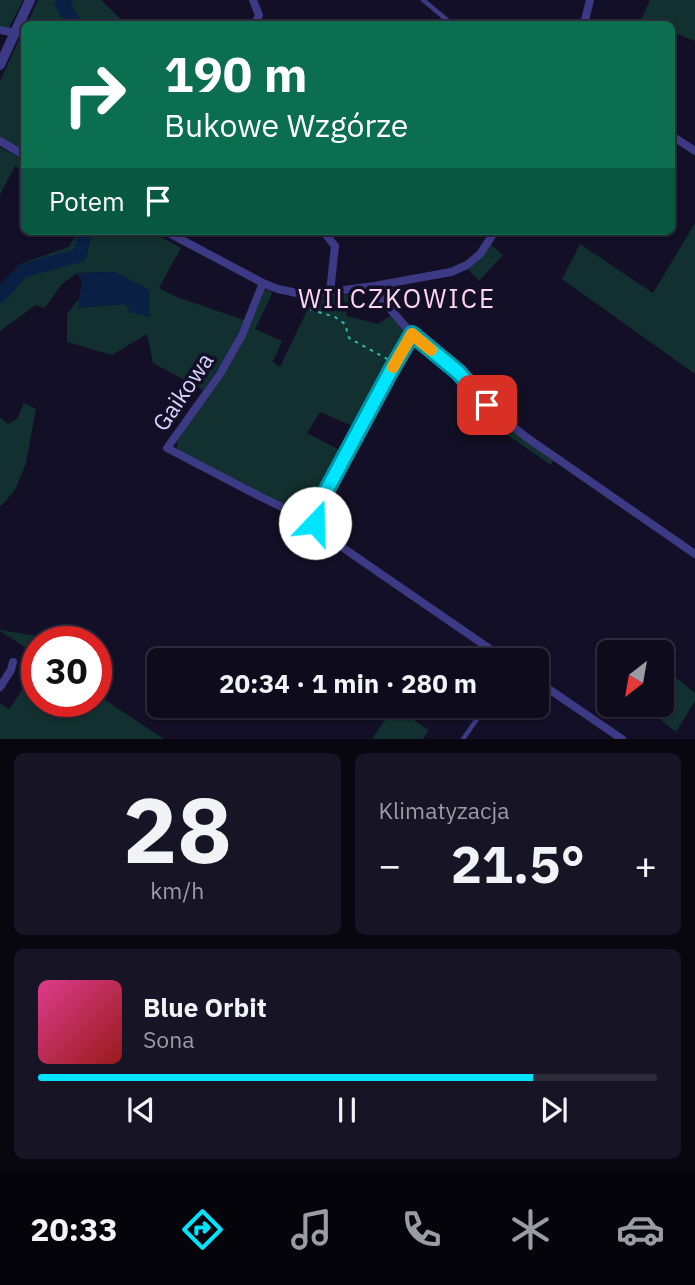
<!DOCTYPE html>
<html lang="pl">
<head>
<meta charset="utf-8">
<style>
	:root { --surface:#0e0b1c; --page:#171425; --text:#f1f3f6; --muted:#9b9ba3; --line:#2e2b3b; --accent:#00e5ff }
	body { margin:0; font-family:"IBM Plex Sans",sans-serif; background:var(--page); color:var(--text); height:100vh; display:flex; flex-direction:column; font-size:26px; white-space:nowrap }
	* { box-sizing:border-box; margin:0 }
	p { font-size:23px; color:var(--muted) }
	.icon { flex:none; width:38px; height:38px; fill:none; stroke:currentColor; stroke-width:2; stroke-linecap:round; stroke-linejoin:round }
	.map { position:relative; height:739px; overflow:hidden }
	.drawer { display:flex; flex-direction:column; gap:14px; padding:14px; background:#08060f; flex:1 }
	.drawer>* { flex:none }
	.guide { position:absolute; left:21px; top:21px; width:654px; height:214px; border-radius:10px; box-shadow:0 2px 5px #0004,0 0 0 2px var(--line); background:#0b6e4f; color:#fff; overflow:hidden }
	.needle { width:46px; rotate:211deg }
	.buttons { position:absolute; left:597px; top:640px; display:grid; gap:14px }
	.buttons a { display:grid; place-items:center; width:77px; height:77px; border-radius:10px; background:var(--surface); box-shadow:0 2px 5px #0004,0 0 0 2px var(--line); font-size:35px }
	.speed { position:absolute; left:21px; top:626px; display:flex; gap:14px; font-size:35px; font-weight:700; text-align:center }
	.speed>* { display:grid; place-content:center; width:91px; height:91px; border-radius:50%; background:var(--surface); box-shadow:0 2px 5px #0004,0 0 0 2px var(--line); line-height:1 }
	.speed .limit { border:10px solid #d22; background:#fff; color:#111 }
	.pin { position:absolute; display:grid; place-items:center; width:60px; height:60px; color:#fff; margin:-30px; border-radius:14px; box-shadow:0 4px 10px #0006 }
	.me { position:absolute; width:77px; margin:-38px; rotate:21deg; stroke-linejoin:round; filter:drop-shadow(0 0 5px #0008) }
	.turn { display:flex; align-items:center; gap:24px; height:147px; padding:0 28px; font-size:32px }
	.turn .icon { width:91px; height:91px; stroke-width:2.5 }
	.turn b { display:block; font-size:49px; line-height:60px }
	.then { display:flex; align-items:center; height:66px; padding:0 28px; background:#0003; gap:14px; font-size:26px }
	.big { font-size:52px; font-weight:700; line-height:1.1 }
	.drawer .tile { flex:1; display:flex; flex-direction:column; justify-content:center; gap:10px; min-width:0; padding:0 24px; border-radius:10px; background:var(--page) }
	.drawer .dial { align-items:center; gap:0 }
	.dial b { font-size:91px; line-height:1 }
	.song { display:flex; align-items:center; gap:21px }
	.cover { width:84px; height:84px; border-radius:10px; background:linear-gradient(135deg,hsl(330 70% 55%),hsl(0 70% 35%)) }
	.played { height:7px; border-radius:4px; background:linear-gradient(90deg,var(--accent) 80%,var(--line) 80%) }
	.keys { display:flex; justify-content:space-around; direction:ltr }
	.heat { display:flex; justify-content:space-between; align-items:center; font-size:38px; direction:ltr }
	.drawer .tiles { flex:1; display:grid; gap:14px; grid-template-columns:1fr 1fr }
	.tile:last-child { grid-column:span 2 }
	.trip { position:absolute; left:147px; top:648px; width:402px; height:70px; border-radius:10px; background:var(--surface); box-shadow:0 2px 5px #0004,0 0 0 2px var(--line); font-weight:700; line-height:70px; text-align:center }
	.tab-bar { display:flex; height:112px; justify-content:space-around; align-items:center; background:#06040b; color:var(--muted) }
	.tab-bar .icon { width:49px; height:49px }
	.tab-bar .current { color:var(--accent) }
	.tab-bar b { font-size:32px; color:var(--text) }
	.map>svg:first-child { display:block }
	.green { fill:#12302f }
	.water { fill:#0a1f44 }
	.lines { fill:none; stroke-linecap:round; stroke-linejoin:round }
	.river { stroke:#0a1f44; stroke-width:14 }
	.path { stroke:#2fb8b0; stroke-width:2; stroke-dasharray:3.5 5; stroke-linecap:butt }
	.service { stroke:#3d3a85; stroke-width:4.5 }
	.minor { stroke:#3d3a85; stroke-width:8 }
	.tertiary { stroke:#3d3a85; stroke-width:10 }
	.route-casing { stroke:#0095a6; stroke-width:18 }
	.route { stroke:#00e5ff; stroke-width:12 }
	.slow { stroke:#f59e0b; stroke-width:12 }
	.labels { text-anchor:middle; stroke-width:7; stroke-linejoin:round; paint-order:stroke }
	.street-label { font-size:23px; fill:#d9d4ff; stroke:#130f26 }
	.quarter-label { font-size:26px; letter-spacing:2px; fill:#ffd6f0; stroke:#130f26 }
</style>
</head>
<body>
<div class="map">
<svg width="695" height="739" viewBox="0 0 695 739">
	<rect width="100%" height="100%" fill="#130f26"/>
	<path class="green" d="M0,0h23l-14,28 -9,-1z
		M38,0h63l25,24h-99z
		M650,0h45v41l-23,-9v-8h-19l-12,-4z
		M24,29v121l-24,-12v-57z
		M0,147l24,13v11l-9,-5 -15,29z
		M695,223v151l-133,-95 18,-35 73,49z
		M76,231h74l31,17 -22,40 18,9 67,23c-12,26 -24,48 -41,70l-50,-27 -6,-29 -35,21 -45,-13v-28l14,-18 -2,12 47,-4 -11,-32 -39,1 -15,12 -16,23 -9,-3 -36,26v-47l4,-1 16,-19 49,-17 7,-11z
		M490,244l13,11 -24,26 -11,-12 10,-8z
		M265,290h5l2,4 -17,35 27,12 -9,21 7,5 32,-67 39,-6 -5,22 32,8 15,-10 14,21 -50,93 -37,-16 -13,21 38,20 -23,39 -11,25 -56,-25 -10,-8 -9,-3 -51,-26 -8,-7v-9l64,-95z
		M469,389l45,42 39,30 -2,4 -89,-61z
		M24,403l12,6 -10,54 -11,27 -15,17v-90l8,7 9,-5z
		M0,629l1,1 66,11 -30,1v13l-37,-24z
		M662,666l33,27v8l-19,31 -35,-27h21z
		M37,669v33h59v-8l68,45h-164v-36l9,6z
		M394,707l35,23 -6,9h-51z"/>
	<path class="water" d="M115,272l34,18 1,27 -20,-5 -5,-8 -47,4 4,-28 -6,-7z"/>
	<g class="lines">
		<path class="river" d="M66,0l-4,4 13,20
			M0,296l22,-25 58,-16 5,-24"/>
		<path class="path" d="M302,307l33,10 10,7 4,14 40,22"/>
		<path class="service" d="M423,0l29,24
			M463,739l24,-34"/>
		<path class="minor" d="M253,0l6,15 -4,9
			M584,24l6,-24
			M0,30l15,3
			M672,136l23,15
			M0,141l24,14
			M165,231l98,52 15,6 28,6 68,-9 77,-14 16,-7 13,-11 15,-23
			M323,231l12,15 -5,46
			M263,283l-21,52 -22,39 -53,74 94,49 54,26
			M374,286l4,9 34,39 46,38 29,33 39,32 169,117
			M412,334l-22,38 -73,136 -2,15 5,9 186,128
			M537,681l85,58
			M0,687l11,-17 2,-8"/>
		<path class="tertiary" d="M0,65l30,-65"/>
	</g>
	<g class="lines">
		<g class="route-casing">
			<path id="route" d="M315,523l2,-15 73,-136 22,-38 46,38 29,33"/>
		</g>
		<use href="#route" class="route"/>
		<path class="slow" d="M393,367l19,-33 19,16"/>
	</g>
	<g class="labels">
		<g class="street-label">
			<text transform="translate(183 392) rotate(-56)" y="8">Gaikowa</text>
		</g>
		<g class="quarter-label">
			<text x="397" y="308">WILCZKOWICE</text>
		</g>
	</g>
</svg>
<div class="buttons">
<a><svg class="needle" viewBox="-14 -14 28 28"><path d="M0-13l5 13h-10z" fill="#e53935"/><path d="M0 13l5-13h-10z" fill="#9b9ba3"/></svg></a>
</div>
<div class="speed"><div class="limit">30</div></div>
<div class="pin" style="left:487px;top:405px;background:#d93025"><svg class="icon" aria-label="arrive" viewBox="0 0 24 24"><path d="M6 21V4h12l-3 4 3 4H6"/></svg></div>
<svg class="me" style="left:315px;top:523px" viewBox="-20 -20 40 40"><circle r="19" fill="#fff"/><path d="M0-13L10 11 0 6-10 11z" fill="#00e5ff"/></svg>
<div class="trip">20:34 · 1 min · 280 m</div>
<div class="guide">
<div class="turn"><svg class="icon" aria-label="right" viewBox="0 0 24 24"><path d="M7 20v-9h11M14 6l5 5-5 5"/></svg><div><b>190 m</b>Bukowe Wzgórze</div></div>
<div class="then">Potem<svg class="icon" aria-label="arrive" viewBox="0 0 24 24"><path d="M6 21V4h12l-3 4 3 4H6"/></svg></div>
</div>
</div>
<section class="drawer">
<div class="tiles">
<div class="tile dial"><b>28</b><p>km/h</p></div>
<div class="tile"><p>Klimatyzacja</p>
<div class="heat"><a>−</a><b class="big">21.5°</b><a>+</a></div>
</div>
<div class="tile">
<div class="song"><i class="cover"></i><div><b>Blue Orbit</b><p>Sona</p></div></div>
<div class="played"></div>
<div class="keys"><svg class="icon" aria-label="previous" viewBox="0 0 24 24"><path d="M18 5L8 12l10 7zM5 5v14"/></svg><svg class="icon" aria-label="pause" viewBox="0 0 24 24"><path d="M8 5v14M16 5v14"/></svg><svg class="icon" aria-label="next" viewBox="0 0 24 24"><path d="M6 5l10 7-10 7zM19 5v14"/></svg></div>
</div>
</div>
</section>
<nav class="tab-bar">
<b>20:33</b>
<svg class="icon current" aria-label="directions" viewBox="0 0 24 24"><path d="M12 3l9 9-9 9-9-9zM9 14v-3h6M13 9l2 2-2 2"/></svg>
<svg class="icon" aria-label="music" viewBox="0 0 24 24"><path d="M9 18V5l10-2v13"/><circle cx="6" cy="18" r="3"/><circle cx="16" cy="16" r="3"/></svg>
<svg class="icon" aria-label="phone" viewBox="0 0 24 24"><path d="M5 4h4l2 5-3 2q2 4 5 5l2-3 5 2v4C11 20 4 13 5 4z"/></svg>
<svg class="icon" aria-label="climate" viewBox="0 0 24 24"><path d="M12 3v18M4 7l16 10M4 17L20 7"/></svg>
<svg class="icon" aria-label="car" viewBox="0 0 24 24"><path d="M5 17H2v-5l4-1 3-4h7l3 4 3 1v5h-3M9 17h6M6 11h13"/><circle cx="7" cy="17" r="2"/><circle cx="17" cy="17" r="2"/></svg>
</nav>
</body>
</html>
